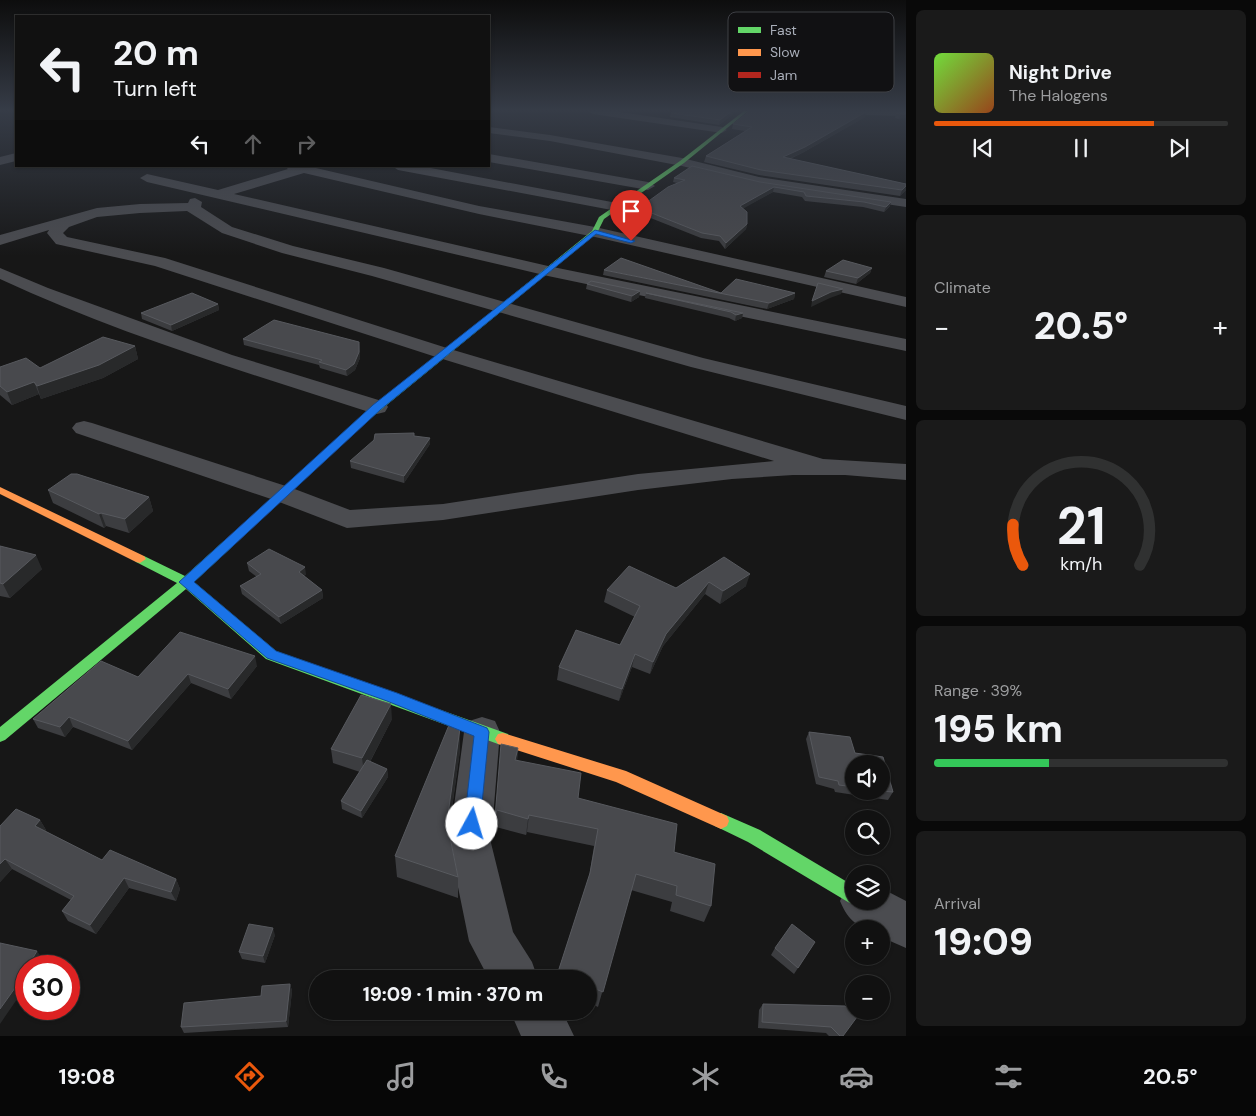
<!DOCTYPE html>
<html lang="en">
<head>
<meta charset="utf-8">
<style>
	:root { --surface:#111; --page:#1a1a1a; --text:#f1f3f6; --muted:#9c9d9f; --line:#303131; --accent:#ea580c }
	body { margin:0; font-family:"DM Sans",sans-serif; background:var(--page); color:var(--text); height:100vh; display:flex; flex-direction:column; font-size:19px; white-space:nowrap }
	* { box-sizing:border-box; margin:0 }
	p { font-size:16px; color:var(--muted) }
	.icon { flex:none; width:28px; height:28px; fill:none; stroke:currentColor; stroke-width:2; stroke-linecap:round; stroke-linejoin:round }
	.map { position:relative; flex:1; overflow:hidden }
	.side { display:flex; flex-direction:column; gap:10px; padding:10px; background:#090909; width:350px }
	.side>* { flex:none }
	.top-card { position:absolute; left:15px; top:15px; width:475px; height:152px; border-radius:0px; box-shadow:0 1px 4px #0004,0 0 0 1px var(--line); background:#111; color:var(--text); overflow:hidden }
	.controls { position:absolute; left:845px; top:755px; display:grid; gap:10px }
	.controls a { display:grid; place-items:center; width:45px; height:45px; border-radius:50%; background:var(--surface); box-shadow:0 1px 4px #0004,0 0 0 1px var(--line); font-size:25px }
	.speed { position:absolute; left:15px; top:955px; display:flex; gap:10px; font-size:25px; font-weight:700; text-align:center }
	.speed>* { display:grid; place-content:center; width:65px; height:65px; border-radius:50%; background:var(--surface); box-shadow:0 1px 4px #0004,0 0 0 1px var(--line); line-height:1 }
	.speed .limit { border:8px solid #d22; background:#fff; color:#111 }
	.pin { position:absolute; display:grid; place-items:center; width:42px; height:42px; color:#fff; margin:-51px -21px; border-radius:50% 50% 50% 0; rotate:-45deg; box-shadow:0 0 5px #0007 }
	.pin .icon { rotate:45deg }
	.me { position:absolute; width:55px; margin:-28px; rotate:6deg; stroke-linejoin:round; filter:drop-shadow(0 0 4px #0008) }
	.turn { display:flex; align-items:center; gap:18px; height:105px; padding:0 15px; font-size:22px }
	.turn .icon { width:65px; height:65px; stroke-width:2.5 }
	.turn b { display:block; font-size:35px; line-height:42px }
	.lanes { display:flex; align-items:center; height:48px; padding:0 15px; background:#0003; justify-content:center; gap:25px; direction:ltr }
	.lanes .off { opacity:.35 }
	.big { font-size:38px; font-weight:800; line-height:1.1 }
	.side .tile { flex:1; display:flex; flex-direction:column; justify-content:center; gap:8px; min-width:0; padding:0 18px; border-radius:8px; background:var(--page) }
	.side .dial { align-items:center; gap:0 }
	.dial svg { height:130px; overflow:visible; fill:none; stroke:var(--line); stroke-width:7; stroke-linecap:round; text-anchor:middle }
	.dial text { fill:var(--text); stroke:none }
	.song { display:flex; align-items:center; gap:15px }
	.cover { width:60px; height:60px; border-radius:8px; background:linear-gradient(135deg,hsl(100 70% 55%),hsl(20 70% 35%)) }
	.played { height:5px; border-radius:2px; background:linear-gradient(90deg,var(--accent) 75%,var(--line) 75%) }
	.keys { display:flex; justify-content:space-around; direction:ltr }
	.heat { display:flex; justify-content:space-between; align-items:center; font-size:28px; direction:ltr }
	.charge { height:8px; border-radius:4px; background:linear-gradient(90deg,#34c759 39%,var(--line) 0) }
	.trip { position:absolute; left:309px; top:970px; width:288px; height:50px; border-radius:25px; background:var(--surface); box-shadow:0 1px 4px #0004,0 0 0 1px var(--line); font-weight:800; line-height:50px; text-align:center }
	.tabs { display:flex; height:80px; justify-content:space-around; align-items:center; background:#070707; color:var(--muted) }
	.tabs .icon { width:35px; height:35px }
	.tabs .current { color:var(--accent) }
	.tabs b { font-size:22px; color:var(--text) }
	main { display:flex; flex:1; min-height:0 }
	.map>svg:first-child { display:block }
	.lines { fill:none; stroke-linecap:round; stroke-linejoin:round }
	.street { fill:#4b4c50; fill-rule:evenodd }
	.fast { fill:#63d668; fill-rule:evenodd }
	.slow { fill:#ff974d; fill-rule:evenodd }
	.jam { fill:#b3261e; fill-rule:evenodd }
	.wall { fill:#3c3d40; fill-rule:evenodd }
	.shaded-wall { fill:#28292a }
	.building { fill:#48494d; stroke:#57595e }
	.route { fill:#1a73e8; stroke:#114b97 }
	.key { fill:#111113; stroke:#3e4045; stroke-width:1 }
	.key-label { font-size:14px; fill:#a8adb8 }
</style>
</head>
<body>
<main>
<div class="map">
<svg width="906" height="1036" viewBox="0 0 906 1036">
	<rect width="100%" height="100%" fill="#171717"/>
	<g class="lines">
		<path class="street" d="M588,111h25l109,16 5,3 -5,3 -129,-19z
			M821,111h85v5l-80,-2z
			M489,127l61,8 132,23 77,19 147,22v8l-147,-22 -77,-19 -132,-25 -61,-8z
			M16,153v8l-16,4v-8z
			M489,154l159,28 7,4 -7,4 -159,-28z
			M284,166h32v2l163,38 116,21 311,70v10l-311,-70 -116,-23 -175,-41 -70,21 314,72 358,73v12l-358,-75 -401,-94 -7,-4 7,-4 71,16 70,-21z
			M392,166h28l197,37 7,4 -7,4 -219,-41z
			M195,198l7,4 -1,5 31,20 61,19 91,22 319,90 203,48v14l-215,-53 -319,-91 -90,-23 -60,-20 -35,-22 -47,2 -43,4 -28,10 -6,6 4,4 98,21 285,91 373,110 83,5v16l-61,-5h-52l-61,4 -94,11 -195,30 -96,8 -73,-28 -198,-67 -4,-5 4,-5 8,-2 8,2 200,65 58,22 93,-6 195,-30 136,-13 -338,-104 -281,-91 -99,-22 -9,-11 2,-3 -49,15v-10l97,-27 43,-4 48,-1 2,-4z
			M0,268l48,20 184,67 153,47 3,5 -3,5 -8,2 -8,-2c-124,-40 -251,-78 -369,-133z
			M482,717l13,4 5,11 -9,111 22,89 19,30 6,17h-49l-20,-38 -20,-98 15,-111 5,-11z
			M854,883v18h27v-13l25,13v47l-25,-11v-8c-23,0 -32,-7 -41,-28l7,-15z
			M510,1011h52l12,25h-53z"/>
		<path class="fast" d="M744,111h4l-64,52 -80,56 -7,14 -225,184h-6v-4l226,-182 7,-14 81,-56z
			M230,538l6,4 -2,3 -40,37 82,69 232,83 3,5 -3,5 -5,1 -5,-1 -232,-85 -80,-70 -181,151 -5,2v-15l177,-144 -41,-21 -2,-3 2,-3h8l41,20 41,-37z
			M721,813l39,17 94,56v15l6,1 -6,3 -6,-3 -100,-60 -33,-16 -2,-5 2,-5z"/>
		<path class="slow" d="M0,487l144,69 2,3 -6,4 -4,-1 -136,-68z
			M503,733l123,38 101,45 2,5 -2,5 -6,3 -105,-47 -118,-38 -3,-5 3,-5z"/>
		<path class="jam" d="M369,412l3,1v4l-138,128h-8l-2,-3 2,-3 140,-126z"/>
	</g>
	<path class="wall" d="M674,111h63l-18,14 -49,-8 1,-4z
		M896,113h10l-7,6 -4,-1z
		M865,117l-61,35 -14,7 116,25v6l-6,6 -141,-21 -55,-13 2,-6 39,-25 -13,-2 1,-5z
		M674,178l86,4 130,24 -6,6 -21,-5 -58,-6 -3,-4 -29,-5 -30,16 4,16 -1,5 -21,20 -6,-8 -18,-3 -63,-25 1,-5 38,-25 -4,-1z
		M872,268l-2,5 -14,11 -32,-7 2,-6z
		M604,270l117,23h74l-1,6 -27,10 -164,-34z
		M587,284l53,7 -1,6 -8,5 -45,-13z
		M646,293l97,20 -1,5 -7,3 -6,-3 -84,-20z
		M218,304l1,6 -47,21 -30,-12 -1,-6z
		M243,339l116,3 1,16 -5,12 -8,6 -27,-8 -1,-3 -75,-20z
		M135,346l3,13 -35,19 -62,21 -2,-5 -27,11 -12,-10v-28l40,1z
		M430,438v6l-26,39 -53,-15 -1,-7z
		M48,490l101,7 4,14 -24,22 -23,-7 -2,2 -51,-25z
		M0,546l42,23 -32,29 -10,-2z
		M724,557l22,29 -26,18 -15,-10 -42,52 -13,28 -18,-7 -13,34 -62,-21 2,-13 61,-22 15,-28 -31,-15 3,-12 69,-2z
		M247,563l59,11 -2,2 18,14 1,8 -42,26 -39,-30 -2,-8 17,-9 -8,-6z
		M257,666l-26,33 -40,-16 -59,67 -59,-23 -8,10 -27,-9 -5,-9 105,-42z
		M392,719l-22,43 17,7 1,8 -26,41 -20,-9 -1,-8 19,-29 -27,-9 -2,-14z
		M460,728v22l-11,81 9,46v21l-61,-21 -2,-21z
		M809,732l41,5 5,16 28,4 10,35 -5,8 -53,-8 -1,-3 -18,-5 -10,-45zM854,764h27v27h-27z
		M518,748l-1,12 61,38 96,54 37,54 -7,16 -34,-11 2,-9 -41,-12 -33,117 -10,-5v-23h-32l2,-7 31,-95 5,-31 -67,-14 -1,3 -30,-8 -2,7 1,-17z
		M40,820l6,10 -1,1 57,29 74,19 4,10 -4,12 -47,-13 -33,46 -28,-13 -6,-10 9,-11 -59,-31 -12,13v-56z
		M275,935l-10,28 -23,-4 -3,-7z
		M815,942l-21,32 -23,-19 4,-7z
		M290,984l2,7 -4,36 -104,6 -3,-6 80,-31z
		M763,1004l82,2 -2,30h-14l-3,-3 -68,-5 1,-18z"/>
	<path class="shaded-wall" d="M732,111h5l-18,14 1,-5z
		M866,112l-1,5 -61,35 -22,10 1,-5z
		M901,114h5v4l-7,1z
		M906,186v4l-6,6 2,-6z
		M774,187l-1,5 -34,19 1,-5z
		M891,202l-1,4 -6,6 2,-5z
		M747,224l-1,5 -21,20 1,-6z
		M872,268l-2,5 -14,11 2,-6z
		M843,289l-2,5 -11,4 -19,9 1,-6 19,-9z
		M640,291l-1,6 -8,5 1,-6z
		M795,293l-1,6 -27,10 2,-6z
		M218,304l1,6 -47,21 -1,-6z
		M743,313l-1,5 -7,3 1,-6z
		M359,342l1,16 -5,12 -8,6 -1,-6z
		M135,346l3,13 -35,19 -62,21 -4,-13z
		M34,382l5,12 -27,11 -5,-13z
		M430,438v6l-26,39v-7z
		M149,497l4,14 -24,22 -4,-14z
		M101,513l5,13 -2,2 -5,-14z
		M36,555l6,14 -32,29 -7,-14z
		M305,567l1,7 -6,5 -1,-7z
		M750,574l-4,12 -26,18 3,-13z
		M709,582l-4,12 -42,52 -13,28 3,-12 13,-28z
		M322,590l1,8 -42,26 -2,-7z
		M635,654l-3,13 -13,34 3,-12z
		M255,656l2,10 -26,33 -3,-10z
		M188,674l3,9 -59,67 -4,-9z
		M391,704l1,15 -28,54 -2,-15z
		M69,717l4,10 -8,10 -5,-10z
		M460,728v22l-13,93v-21z
		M518,748l-1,18 -2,-6z
		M387,769l1,8 -26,41 -1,-7z
		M497,810l-1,17 -2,7 1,-17z
		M529,815l-2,17 -1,3 2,-16z
		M40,820l6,10 -5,6 -6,-10z
		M5,859l7,10 -12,13v-18z
		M124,878l5,10 -33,46 -6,-9z
		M176,879l4,10 -4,12 -5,-9z
		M273,928l2,7 -10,28 -2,-7z
		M37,951l5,7 -5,8h-9z
		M26,970v16l-26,38v-15z
		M290,984l2,7 -4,36 -2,-6z"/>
	<path class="building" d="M674,111h58l-12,9 -49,-7z
		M750,111h77l39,1 -61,35 -22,10 123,27v2l-4,4 -141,-20 -55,-14 46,-29 -19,-3z
		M896,113h10v1h-5z
		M692,166l68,16 131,20 -5,5 -22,-5 -58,-6 -2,-4 -30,-5 -34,19 7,6v12l-21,19 -6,-7 -18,-3 -63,-25 29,-21 17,-7 -11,-2z
		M621,258l100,35 15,-14 59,14 -26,10 -165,-33z
		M843,260l29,8 -14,10 -32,-7z
		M591,281l49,10 -8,5 -45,-12z
		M818,283l25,6 -12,3 -19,9z
		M192,293l26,11 -47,21 -30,-12z
		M646,293l97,20 -7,2 -5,-3z
		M274,320l85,22v10l-5,12 -8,6 -27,-8 3,-2 -79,-21z
		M103,337l32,9 -36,19 -62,21 -3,-4 -27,10 -7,-6v-19l26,-9 14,10z
		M414,433v3l16,2 -26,38 -54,-15 24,-21 1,-6z
		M71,474h6l72,23 -24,22 -24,-6 -2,1 -51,-24z
		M0,546l36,9 -33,29 -3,-1z
		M269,549l36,18 -6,5 23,18 -43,27 -39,-31 21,-12 -14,-11z
		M724,557l26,17 -27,17 -14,-9 -43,52 -13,28 -18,-8 -13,35 -63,-22 17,-37 44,15 20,-39 -33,-16 22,-24 47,22z
		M180,632l75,24 -27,33 -40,-15 -60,67 -59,-24 -9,10 -27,-8 68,-58 37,16z
		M361,695l30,9 -29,54 -31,-9z
		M449,725l11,3 -13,94 11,55 -63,-21z
		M809,732l41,5 5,16 28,4 10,35 -12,-1v-27h-27v23l-15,-2 -1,-4 -19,-4z
		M501,744l17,4 -3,12 66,13 -3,25 99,26 -3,28 41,12 -4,42 -35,-11 1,-9 -41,-12 -33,118 -15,-6v-7h-16l-14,-7 32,-99 8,-44 -69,-14 -1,4 -31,-9 -2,7z
		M367,760l20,9 -26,42 -20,-10z
		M16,809l24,11 -5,6 67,34 8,-10 66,29 -5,13 -47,-14 -34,47 -28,-14 12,-15 -69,-37 -5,5v-38z
		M249,924l24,4 -10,28 -24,-4z
		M792,924l23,18 -17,26 -23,-20z
		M0,943l37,8 -9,15h-2v4l-6,11 -20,28z
		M290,984l-4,37 -105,6 3,-24 77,-7 1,-10z
		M763,1004l82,2 12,11 -14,19h-3l-9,-9 -69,-5z"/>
	<linearGradient id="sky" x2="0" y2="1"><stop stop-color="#0d0d0d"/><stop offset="0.43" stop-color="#363c47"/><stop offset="1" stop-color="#363c47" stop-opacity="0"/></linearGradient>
	<rect width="906" height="256" fill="url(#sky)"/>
	<path class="route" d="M595,230l40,11 -4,2 -35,-9 -216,176 -186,172 82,69 121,42 90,35 2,4 -9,92 -2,6 -6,2 -6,-2 -2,-6 10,-88 -87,-35 -120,-43 -88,-76 194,-177z"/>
	<rect x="728" y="12" width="166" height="80" rx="8" class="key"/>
	<rect x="738" y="27" width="23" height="6" fill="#63d668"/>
	<rect x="738" y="49" width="23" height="7" fill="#ff974d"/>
	<rect x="738" y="72" width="23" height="6" fill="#b3261e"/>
	<g class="key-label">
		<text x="770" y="35">Fast</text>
		<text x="770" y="57">Slow</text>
		<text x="770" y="80">Jam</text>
	</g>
</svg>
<div class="controls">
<a><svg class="icon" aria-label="sound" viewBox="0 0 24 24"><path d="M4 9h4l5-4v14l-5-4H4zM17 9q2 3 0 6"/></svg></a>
<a><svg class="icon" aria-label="search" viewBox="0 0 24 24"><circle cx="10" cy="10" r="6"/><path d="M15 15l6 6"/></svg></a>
<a><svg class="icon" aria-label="layers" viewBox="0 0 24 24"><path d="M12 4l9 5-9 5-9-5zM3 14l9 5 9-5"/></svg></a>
<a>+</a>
<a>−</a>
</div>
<div class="speed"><div class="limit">30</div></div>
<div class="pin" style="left:631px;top:241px;background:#d93025"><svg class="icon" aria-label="arrive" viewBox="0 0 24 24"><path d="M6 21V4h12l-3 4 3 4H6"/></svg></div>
<svg class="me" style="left:472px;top:824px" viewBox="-20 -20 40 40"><circle r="19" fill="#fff"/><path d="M0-13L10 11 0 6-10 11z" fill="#1a73e8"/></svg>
<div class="trip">19:09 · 1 min · 370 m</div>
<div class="top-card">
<div class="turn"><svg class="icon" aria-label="left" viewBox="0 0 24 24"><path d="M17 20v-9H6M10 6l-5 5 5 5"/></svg><div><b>20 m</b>Turn left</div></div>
<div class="lanes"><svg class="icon" aria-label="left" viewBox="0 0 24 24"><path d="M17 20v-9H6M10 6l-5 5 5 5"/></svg><svg class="icon off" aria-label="ahead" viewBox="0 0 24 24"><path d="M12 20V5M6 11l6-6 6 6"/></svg><svg class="icon off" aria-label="right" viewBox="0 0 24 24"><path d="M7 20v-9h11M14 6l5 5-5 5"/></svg></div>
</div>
</div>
<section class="side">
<div class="tile">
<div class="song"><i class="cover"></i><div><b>Night Drive</b><p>The Halogens</p></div></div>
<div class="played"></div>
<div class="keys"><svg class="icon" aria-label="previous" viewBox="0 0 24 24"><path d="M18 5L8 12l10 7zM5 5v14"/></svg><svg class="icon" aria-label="pause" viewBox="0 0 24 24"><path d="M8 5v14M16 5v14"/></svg><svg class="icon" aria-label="next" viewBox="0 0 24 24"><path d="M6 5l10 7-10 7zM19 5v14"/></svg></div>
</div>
<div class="tile"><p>Climate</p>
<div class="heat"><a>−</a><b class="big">20.5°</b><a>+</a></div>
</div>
<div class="tile dial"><svg viewBox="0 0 100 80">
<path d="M14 69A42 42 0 1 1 86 69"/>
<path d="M14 69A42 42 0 0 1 8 44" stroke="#ea580c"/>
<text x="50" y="56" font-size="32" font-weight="700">21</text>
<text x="50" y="72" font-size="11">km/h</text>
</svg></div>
<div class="tile"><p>Range · 39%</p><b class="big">195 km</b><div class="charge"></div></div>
<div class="tile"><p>Arrival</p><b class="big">19:09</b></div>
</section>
</main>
<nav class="tabs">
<b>19:08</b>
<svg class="icon current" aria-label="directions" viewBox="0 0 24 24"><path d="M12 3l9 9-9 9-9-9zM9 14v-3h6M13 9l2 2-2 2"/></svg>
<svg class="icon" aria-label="music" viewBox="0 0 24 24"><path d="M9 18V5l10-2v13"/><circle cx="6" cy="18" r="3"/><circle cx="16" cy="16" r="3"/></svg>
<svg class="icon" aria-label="phone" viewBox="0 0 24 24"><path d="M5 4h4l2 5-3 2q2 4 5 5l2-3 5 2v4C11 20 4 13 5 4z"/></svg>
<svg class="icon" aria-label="climate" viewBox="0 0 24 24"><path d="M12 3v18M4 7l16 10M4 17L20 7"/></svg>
<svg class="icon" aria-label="car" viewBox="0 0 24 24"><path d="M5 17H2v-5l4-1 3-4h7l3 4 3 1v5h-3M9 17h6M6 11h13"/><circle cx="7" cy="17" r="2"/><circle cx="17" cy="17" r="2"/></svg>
<svg class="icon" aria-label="filters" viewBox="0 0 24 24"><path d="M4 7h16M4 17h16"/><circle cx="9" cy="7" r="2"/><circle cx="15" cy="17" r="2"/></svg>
<b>20.5°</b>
</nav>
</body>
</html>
